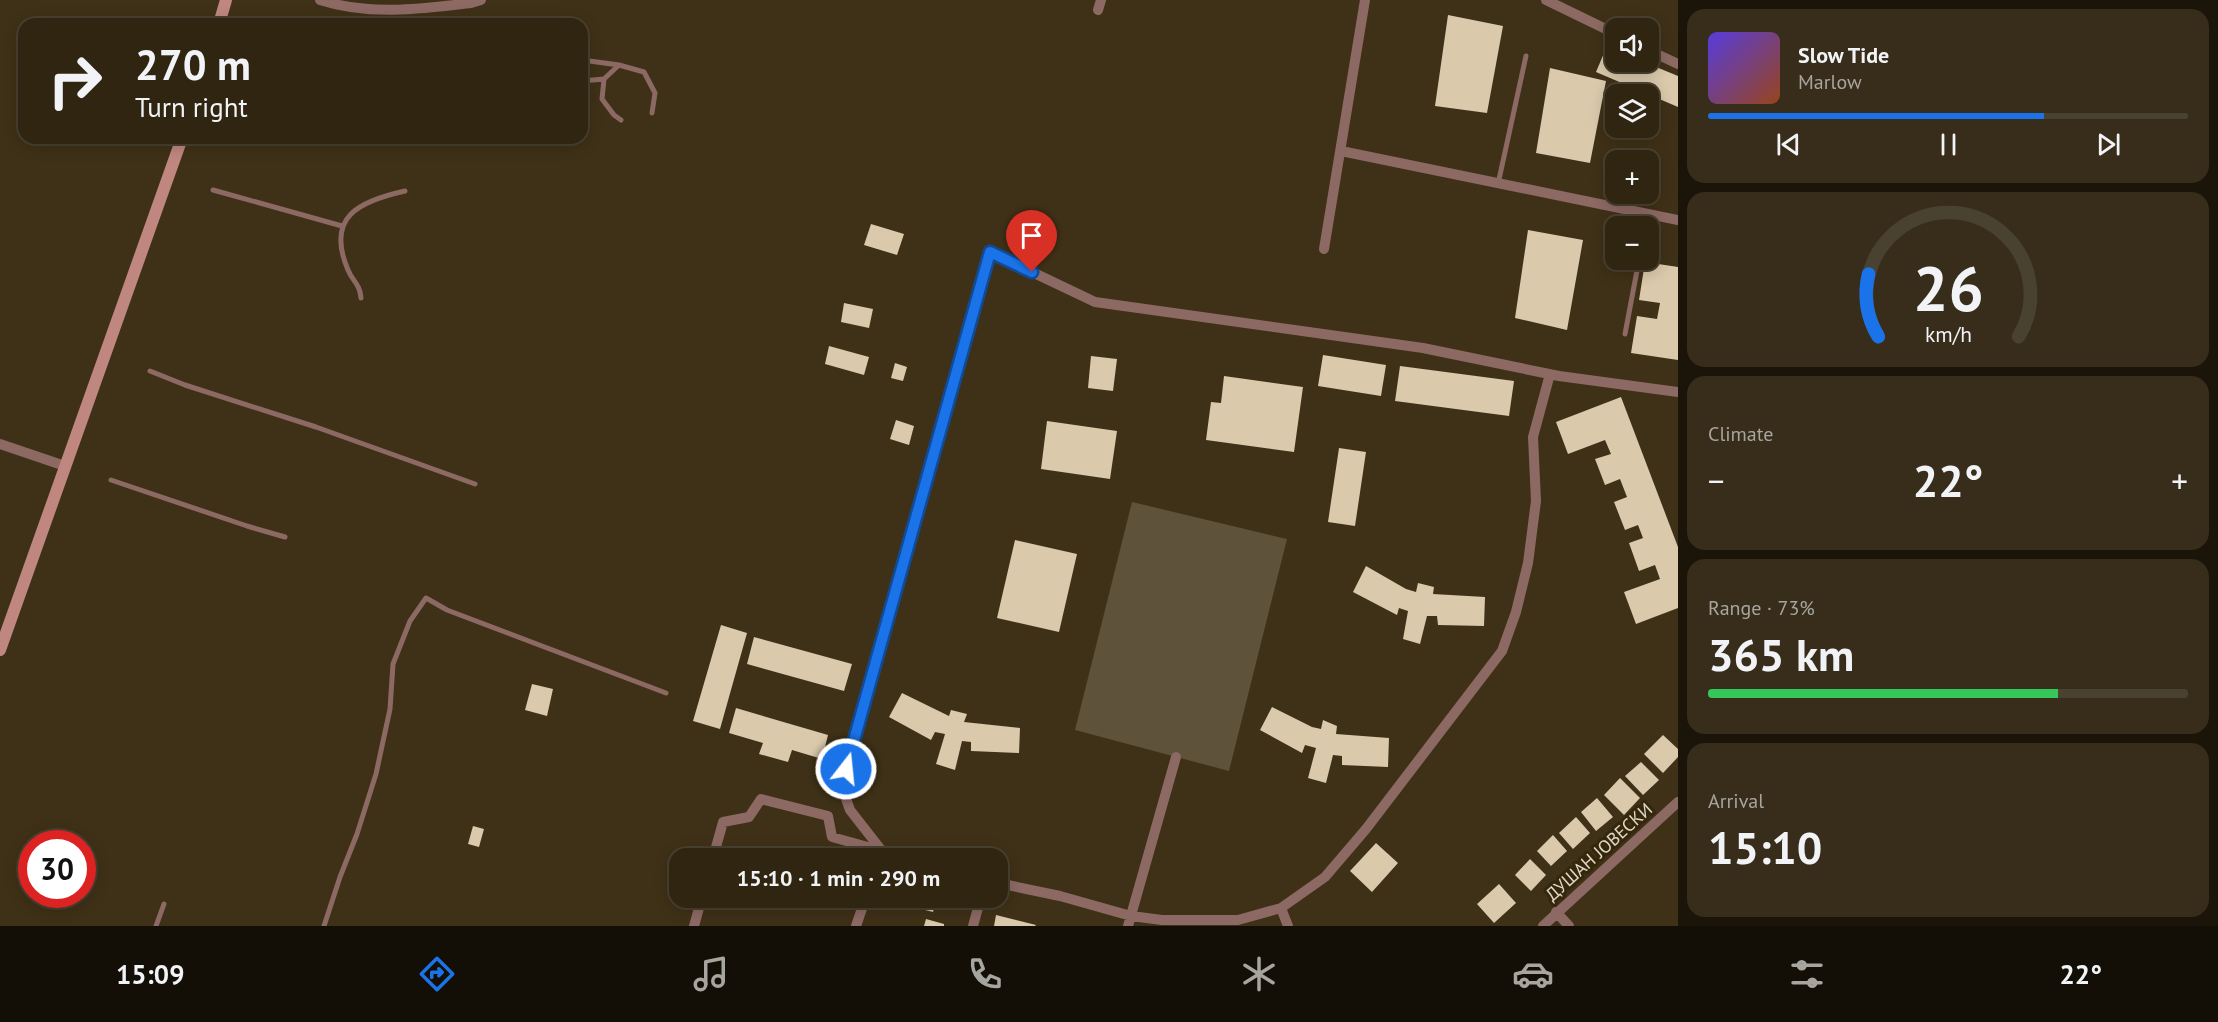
<!DOCTYPE html>
<html lang="en">
<head>
<meta charset="utf-8">
<style>
	:root { --surface:#2f2511; --page:#372d1a; --text:#f1f3f6; --muted:#a7a59f; --line:#4a4231; --accent:#1a73e8 }
	body { margin:0; font-family:"PT Sans",sans-serif; background:var(--page); color:var(--text); height:100vh; display:flex; flex-direction:column; font-size:22px; white-space:nowrap }
	* { box-sizing:border-box; margin:0 }
	p { font-size:20px; color:var(--muted) }
	.icon { flex:none; width:33px; height:33px; fill:none; stroke:currentColor; stroke-width:2; stroke-linecap:round; stroke-linejoin:round }
	.map { position:relative; flex:1; overflow:hidden }
	.details { display:flex; flex-direction:column; gap:9px; padding:9px; background:#1a1409; width:540px }
	.details>* { flex:none }
	.banner { position:absolute; left:18px; top:18px; width:570px; height:126px; border-radius:18px; box-shadow:0 3px 15px #0003,0 0 0 2px var(--line); background:#2f2511; color:var(--text); overflow:hidden }
	.buttons { position:absolute; left:1605px; top:18px; display:grid; gap:12px }
	.buttons a { display:grid; place-items:center; width:54px; height:54px; border-radius:12px; background:var(--surface); box-shadow:0 3px 15px #0003,0 0 0 2px var(--line); font-size:30px }
	.speed { position:absolute; left:18px; top:830px; display:flex; gap:12px; font-size:30px; font-weight:700; text-align:center }
	.speed>* { display:grid; place-content:center; width:78px; height:78px; border-radius:50%; background:var(--surface); box-shadow:0 3px 15px #0003,0 0 0 2px var(--line); line-height:1 }
	.speed .limit { border:9px solid #d22; background:#fff; color:#111 }
	.pin { position:absolute; display:grid; place-items:center; width:51px; height:51px; color:#fff; margin:-62px -26px; border-radius:50% 50% 50% 0; rotate:-45deg; box-shadow:0 0 6px #0007 }
	.pin .icon { rotate:45deg }
	.me { position:absolute; width:66px; margin:-33px; rotate:16deg; stroke-linejoin:round; filter:drop-shadow(0 0 4px #0008) }
	.turn { display:flex; align-items:center; gap:21px; height:126px; padding:0 18px; font-size:27px }
	.turn .icon { width:78px; height:78px; stroke-width:2.5 }
	.turn b { display:block; font-size:42px; line-height:51px }
	.big { font-size:45px; font-weight:700; line-height:1.1 }
	.details .card { flex:1; display:flex; flex-direction:column; justify-content:center; gap:9px; min-width:0; padding:0 21px; border-radius:18px; background:var(--page) }
	.details .dial { align-items:center; gap:0 }
	.dial svg { height:156px; overflow:visible; fill:none; stroke:var(--line); stroke-width:7; stroke-linecap:round; text-anchor:middle }
	.dial text { fill:var(--text); stroke:none }
	.song { display:flex; align-items:center; gap:18px }
	.cover { width:72px; height:72px; border-radius:9px; background:linear-gradient(135deg,hsl(250 70% 55%),hsl(20 70% 35%)) }
	.played { height:6px; border-radius:3px; background:linear-gradient(90deg,var(--accent) 70%,var(--line) 70%) }
	.keys { display:flex; justify-content:space-around; direction:ltr }
	.heat { display:flex; justify-content:space-between; align-items:center; font-size:33px; direction:ltr }
	.charge { height:9px; border-radius:4px; background:linear-gradient(90deg,#34c759 73%,var(--line) 0) }
	.trip { position:absolute; left:669px; top:848px; width:339px; height:60px; border-radius:18px; background:var(--surface); box-shadow:0 3px 15px #0003,0 0 0 2px var(--line); font-weight:700; line-height:60px; text-align:center }
	.menu { display:flex; height:96px; justify-content:space-around; align-items:center; background:#130f07; color:var(--muted) }
	.menu .icon { width:42px; height:42px }
	.menu .active { color:var(--accent) }
	.menu b { font-size:27px; color:var(--text) }
	main { display:flex; flex:1; min-height:0 }
	.map>svg:first-child { display:block }
	.green { fill:#5e523b }
	.building { fill:#dac9ab }
	.lines { fill:none; stroke-linecap:round; stroke-linejoin:round }
	.service { stroke:#8d6964; stroke-width:5 }
	.minor { stroke:#8d6964; stroke-width:10 }
	.secondary { stroke:#bf877f; stroke-width:12 }
	.route-casing { stroke:#114b97; stroke-width:15 }
	.route { stroke:#1a73e8; stroke-width:10 }
	.labels { text-anchor:middle; stroke-width:6; stroke-linejoin:round; paint-order:stroke }
	.street-label { font-size:18px; fill:#e1d9c9; stroke:#34270c }
</style>
</head>
<body>
<main>
<div class="map">
<svg width="1678" height="926" viewBox="0 0 1678 926">
	<rect width="100%" height="100%" fill="#3f3117"/>
	<path class="green" d="M1132,502l155,37 -58,232 -154,-41z"/>
	<path class="building" d="M1448,15l55,11 -16,87 -52,-7z
		M1607,46l9,3v13h28l34,14v31l-82,-35z
		M1550,68l56,13 -16,82 -54,-10z
		M871,224l33,10 -7,21 -33,-10z
		M1528,230l55,10 -16,90 -52,-12z
		M1645,262l33,5v93l-47,-7 6,-37 20,3 3,-16 -21,-3z
		M844,303l29,6 -4,19 -28,-6z
		M829,346l40,11 -5,18 -39,-11z
		M1323,355l63,10 -5,31 -63,-10z
		M1091,356l26,3 -4,32 -25,-3z
		M895,363l12,4 -4,14 -12,-3z
		M1400,366l114,15 -5,35 -114,-15z
		M1224,376l79,11 -9,65 -88,-12 5,-38 10,1z
		M1621,397l57,150v61l-42,16 -12,-32 36,-13 -5,-14 -16,6 -10,-28 14,-5 -5,-13 -13,5 -11,-28 13,-5 -7,-18 -15,6 -10,-26 16,-5 -6,-14 -37,14 -12,-32z
		M896,420l18,6 -5,19 -19,-6z
		M1047,421l70,10 -7,48 -69,-10z
		M1339,448l27,4 -11,74 -27,-4z
		M1015,540l62,14 -18,78 -62,-14z
		M1366,566l40,23 10,3 2,-9 16,4 -1,7 52,3 -1,29 -46,-1 -1,-9h-10l-7,28 -17,-5 5,-28 -9,-3 -2,7 -44,-23z
		M721,625l26,8 -27,96 -27,-8z
		M754,637l98,27 -8,27 -97,-27z
		M532,684l21,5 -6,27 -22,-6z
		M902,693l47,23 2,-6 16,4 -3,8 56,6 -1,25 -48,-2v-9l-9,-1 -7,29 -19,-6 9,-30 -10,-2 -4,8 -42,-23z
		M1272,707l40,20 9,2 2,-9 14,6 -1,8 53,4 -1,29 -46,-2v-9l-9,-1 -7,28 -18,-5 8,-30 -11,-3 -3,8 -42,-23z
		M736,708l92,27 -6,24 -30,-9 -4,12 -29,-8 4,-11 -34,-10z
		M1663,735l15,14v8l-15,16 -19,-19z
		M1641,762l18,18 -16,15 -18,-19z
		M1620,778l20,20 -16,17 -20,-20z
		M1597,798l16,19 -17,14 -15,-19z
		M1576,817l14,16 -17,16 -14,-16z
		M473,826l11,3 -5,18 -11,-3z
		M1553,835l14,16 -16,15 -14,-15z
		M1376,843l22,20 -26,29 -22,-21z
		M1530,859l16,16 -15,16 -16,-16z
		M1499,884l17,19 -22,20 -17,-19z
		M888,897h49l-4,15 -46,-12z
		M996,915l40,10 -1,1h-41z
		M926,919l18,5v2h-20z"/>
	<g class="lines">
		<path class="service" d="M582,60l37,5
			M582,81l22,-2
			M621,120l-7,-5 -12,-16 2,-20 15,-14 25,7 11,21 -3,20
			M1498,184l28,-128
			M213,190l129,36
			M1645,226l2,-11
			M361,298c-1,-14 -8,-16 -13,-28 -23,-54 12,-69 57,-79
			M1625,334l14,-74
			M150,371l35,14 131,42 159,57
			M111,480l136,46 38,11
			M156,926l8,-22
			M324,926l16,-49 17,-43 19,-60 14,-65 3,-45 17,-43 16,-23 21,12 219,83"/>
		<path class="minor" d="M320,0c49,16 102,9 151,3l10,-3
			M1546,0l70,34
			M1098,10l3,-10
			M1648,50l30,14
			M1341,151l337,69
			M1324,249l41,-249
			M0,444l65,22
			M713,858l10,-36 26,-5 12,-18 67,17 4,21 50,14 -3,7
			M916,858l-34,-7 -32,-41 -6,-17 1,-24 145,-517 105,50 328,46 136,28 119,16
			M998,883l62,13 71,20 31,4h76l43,-12 44,-31 41,-48 136,-178 14,-39 12,-49 8,-62 -3,-64 17,-63
			M1281,908l7,18
			M1556,912l13,14
			M694,926l8,-29
			M856,926l10,-29
			M973,926l8,-29
			M1128,926l48,-169
			M1543,926l135,-124"/>
		<path class="secondary" d="M219,24l7,-24
			M0,650l182,-512"/>
	</g>
	<g class="lines">
		<g class="route-casing">
			<path id="route" d="M846,769l144,-517 42,20"/>
		</g>
		<use href="#route" class="route"/>
	</g>
	<g class="labels">
		<g class="street-label">
			<text transform="translate(1599 852) rotate(-42)" y="6">ДУШАН ЈОВЕСКИ</text>
		</g>
	</g>
</svg>
<div class="buttons">
<a><svg class="icon" aria-label="sound" viewBox="0 0 24 24"><path d="M4 9h4l5-4v14l-5-4H4zM17 9q2 3 0 6"/></svg></a>
<a><svg class="icon" aria-label="layers" viewBox="0 0 24 24"><path d="M12 4l9 5-9 5-9-5zM3 14l9 5 9-5"/></svg></a>
<a>+</a>
<a>−</a>
</div>
<div class="speed"><div class="limit">30</div></div>
<div class="pin" style="left:1032px;top:272px;background:#d93025"><svg class="icon" aria-label="arrive" viewBox="0 0 24 24"><path d="M6 21V4h12l-3 4 3 4H6"/></svg></div>
<svg class="me" style="left:846px;top:769px" viewBox="-20 -20 40 40"><circle r="17" fill="#1a73e8" stroke="#fff" stroke-width="3"/><path d="M0-11L8 9 0 5-8 9z" fill="#fff"/></svg>
<div class="trip">15:10 · 1 min · 290 m</div>
<div class="banner">
<div class="turn"><svg class="icon" aria-label="right" viewBox="0 0 24 24"><path d="M7 20v-9h11M14 6l5 5-5 5"/></svg><div><b>270 m</b>Turn right</div></div>
</div>
</div>
<section class="details">
<div class="card">
<div class="song"><i class="cover"></i><div><b>Slow Tide</b><p>Marlow</p></div></div>
<div class="played"></div>
<div class="keys"><svg class="icon" aria-label="previous" viewBox="0 0 24 24"><path d="M18 5L8 12l10 7zM5 5v14"/></svg><svg class="icon" aria-label="pause" viewBox="0 0 24 24"><path d="M8 5v14M16 5v14"/></svg><svg class="icon" aria-label="next" viewBox="0 0 24 24"><path d="M6 5l10 7-10 7zM19 5v14"/></svg></div>
</div>
<div class="card dial"><svg viewBox="0 0 100 80">
<path d="M14 69A42 42 0 1 1 86 69"/>
<path d="M14 69A42 42 0 0 1 9 37" stroke="#1a73e8"/>
<text x="50" y="56" font-size="32" font-weight="700">26</text>
<text x="50" y="72" font-size="11">km/h</text>
</svg></div>
<div class="card"><p>Climate</p>
<div class="heat"><a>−</a><b class="big">22°</b><a>+</a></div>
</div>
<div class="card"><p>Range · 73%</p><b class="big">365 km</b><div class="charge"></div></div>
<div class="card"><p>Arrival</p><b class="big">15:10</b></div>
</section>
</main>
<nav class="menu">
<b>15:09</b>
<svg class="icon active" aria-label="directions" viewBox="0 0 24 24"><path d="M12 3l9 9-9 9-9-9zM9 14v-3h6M13 9l2 2-2 2"/></svg>
<svg class="icon" aria-label="music" viewBox="0 0 24 24"><path d="M9 18V5l10-2v13"/><circle cx="6" cy="18" r="3"/><circle cx="16" cy="16" r="3"/></svg>
<svg class="icon" aria-label="phone" viewBox="0 0 24 24"><path d="M5 4h4l2 5-3 2q2 4 5 5l2-3 5 2v4C11 20 4 13 5 4z"/></svg>
<svg class="icon" aria-label="climate" viewBox="0 0 24 24"><path d="M12 3v18M4 7l16 10M4 17L20 7"/></svg>
<svg class="icon" aria-label="car" viewBox="0 0 24 24"><path d="M5 17H2v-5l4-1 3-4h7l3 4 3 1v5h-3M9 17h6M6 11h13"/><circle cx="7" cy="17" r="2"/><circle cx="17" cy="17" r="2"/></svg>
<svg class="icon" aria-label="filters" viewBox="0 0 24 24"><path d="M4 7h16M4 17h16"/><circle cx="9" cy="7" r="2"/><circle cx="15" cy="17" r="2"/></svg>
<b>22°</b>
</nav>
</body>
</html>
